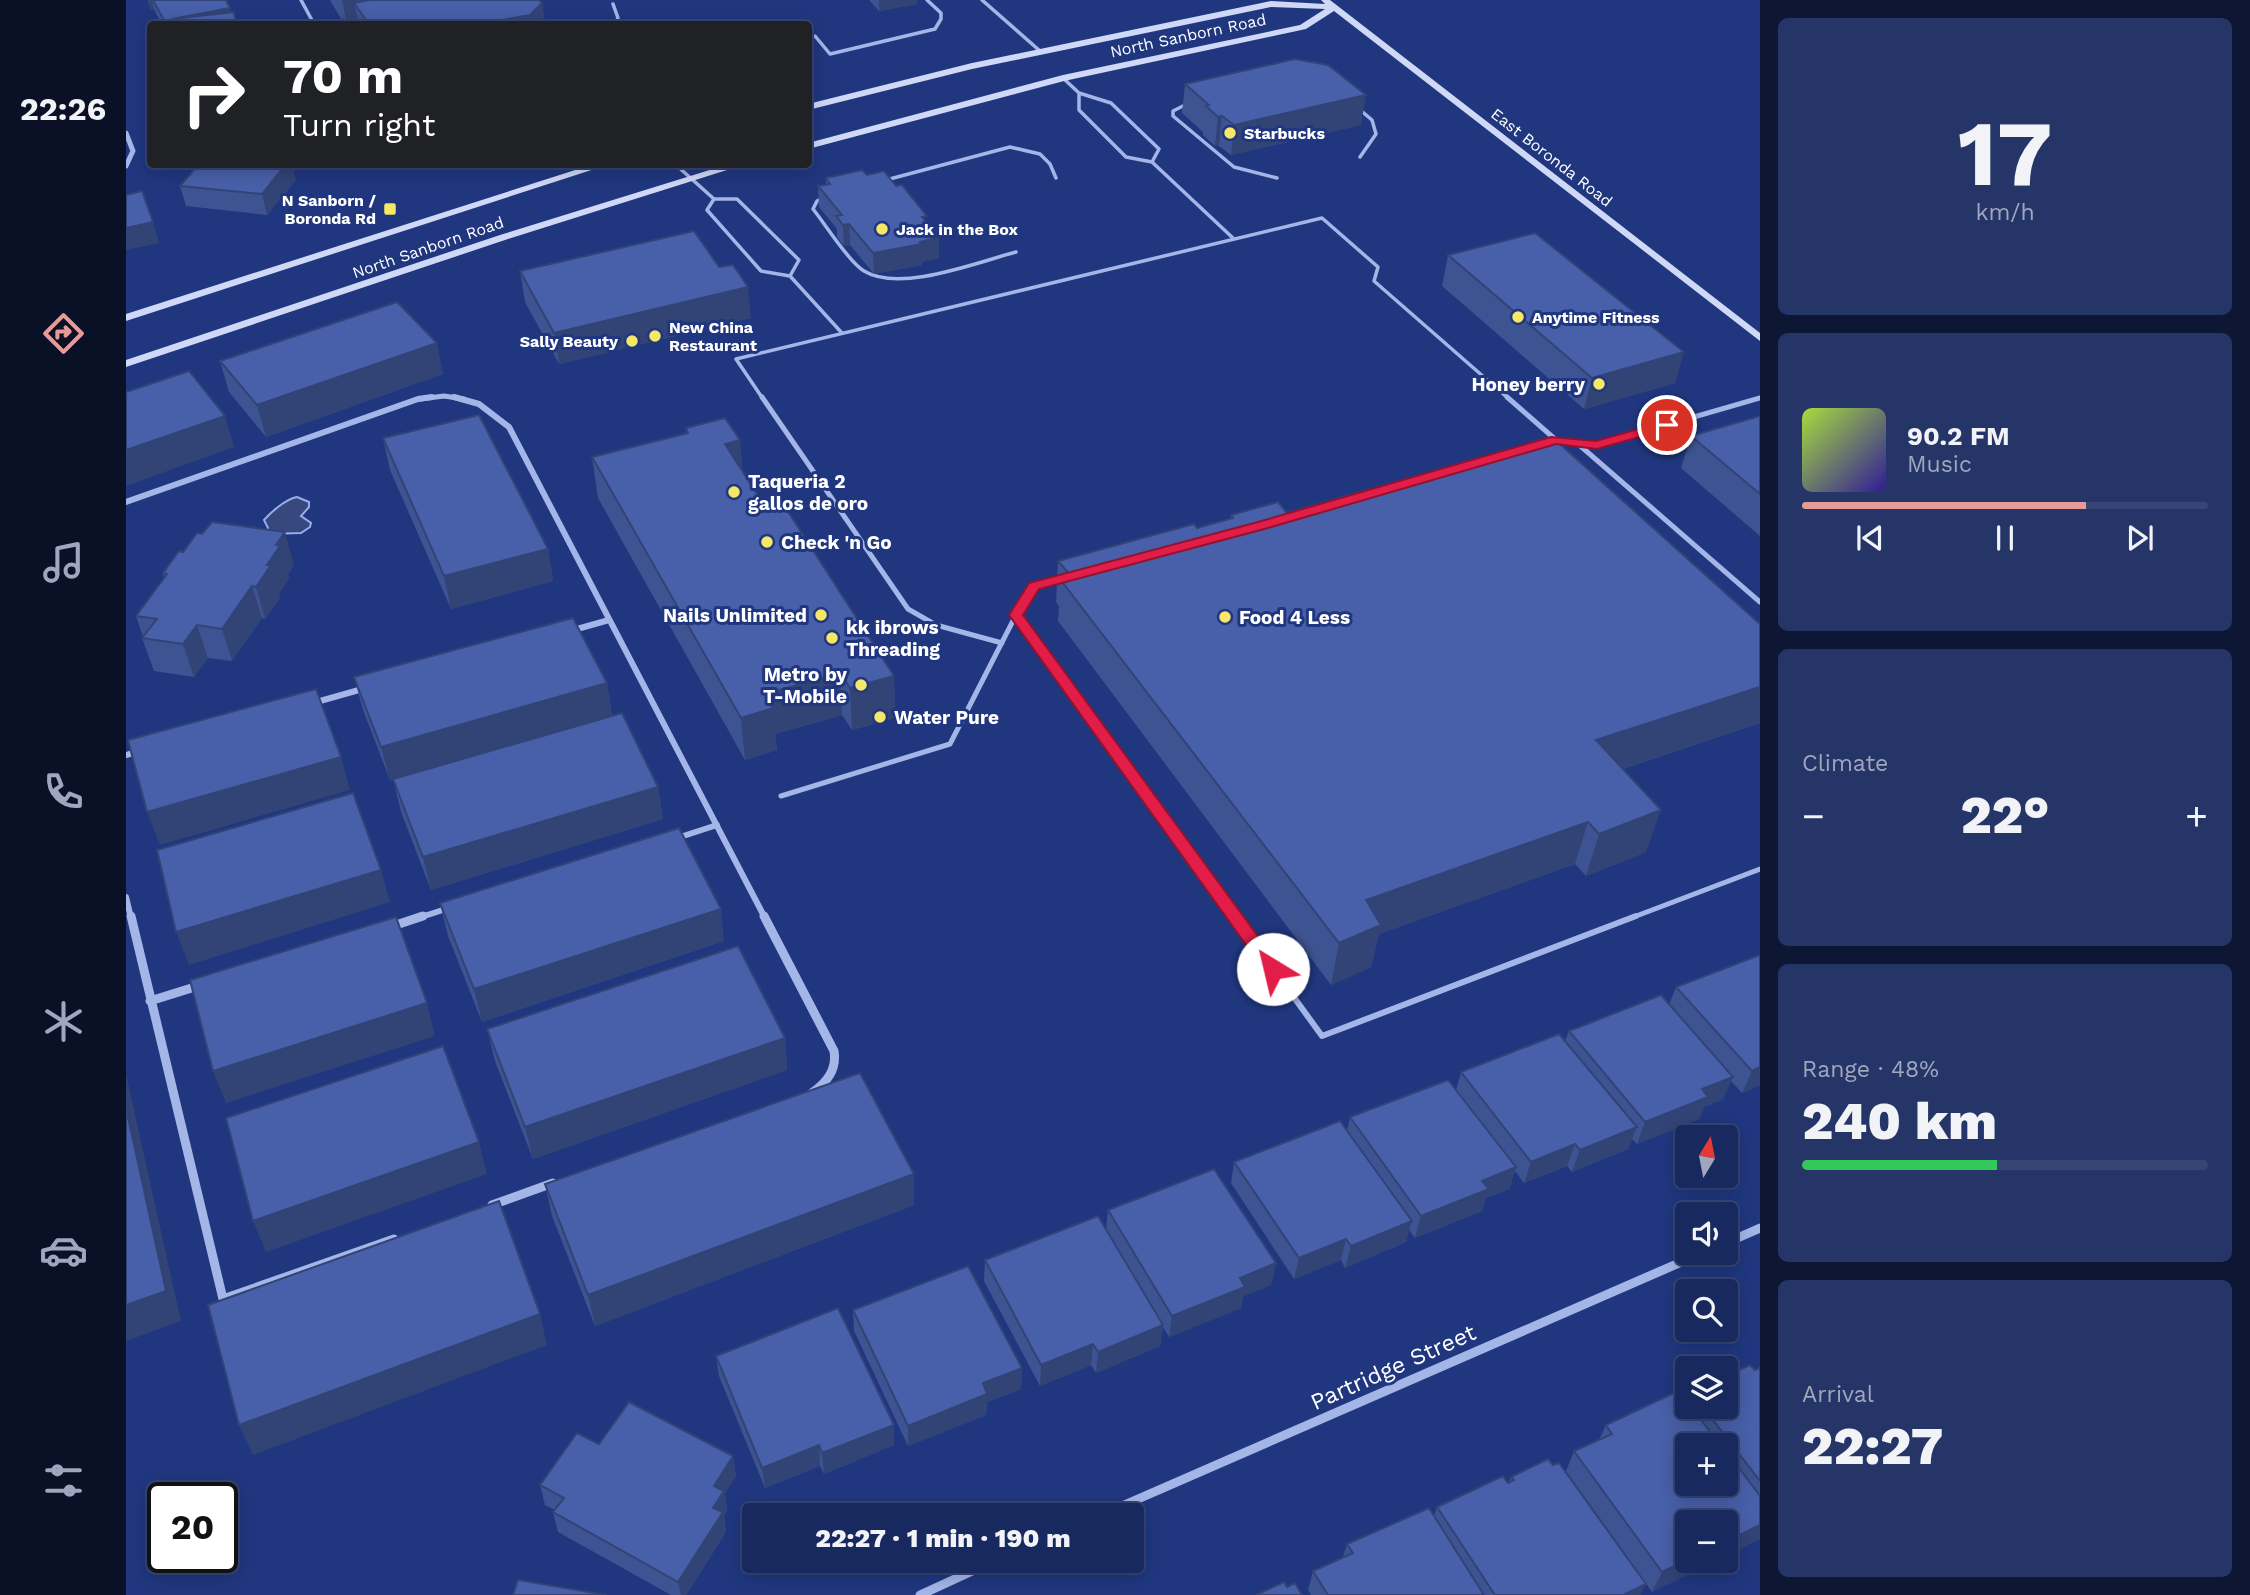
<!DOCTYPE html>
<html lang="en">
<head>
<meta charset="utf-8">
<style>
	:root { --surface:#18295f; --page:#253568; --text:#f1f3f6; --muted:#9fa6bd; --line:#364574; --accent:#e69b98 }
	body { margin:0; font-family:"Work Sans",sans-serif; background:var(--page); color:var(--text); height:100vh; display:flex; flex-direction:column; font-size:26px; white-space:nowrap }
	* { box-sizing:border-box; margin:0 }
	p { font-size:23px; color:var(--muted) }
	.icon { flex:none; width:38px; height:38px; fill:none; stroke:currentColor; stroke-width:2; stroke-linecap:round; stroke-linejoin:round }
	.map { position:relative; flex:1; overflow:hidden }
	.panel { display:flex; flex-direction:column; gap:18px; padding:18px; background:#0d1734; width:490px }
	.panel>* { flex:none }
	.guide { position:absolute; left:21px; top:21px; width:665px; height:147px; border-radius:7px; box-shadow:0 4px 18px #0003,0 0 0 2px var(--line); background:#202124; color:#fff; overflow:hidden }
	.needle { width:46px; rotate:10deg }
	.buttons { position:absolute; left:1549px; top:1125px; display:grid; gap:14px }
	.buttons a { display:grid; place-items:center; width:63px; height:63px; border-radius:7px; background:var(--surface); box-shadow:0 4px 18px #0003,0 0 0 2px var(--line); font-size:35px }
	.speed { position:absolute; left:21px; top:1482px; display:flex; gap:14px; font-size:35px; font-weight:700; text-align:center }
	.speed>* { display:grid; place-content:center; width:91px; height:91px; border-radius:50%; background:var(--surface); box-shadow:0 4px 18px #0003,0 0 0 2px var(--line); line-height:1 }
	.speed .limit { border:4px solid #111; border-radius:10px; background:#fff; color:#111 }
	.pin { position:absolute; display:grid; place-items:center; width:60px; height:60px; color:#fff; margin:-30px; border:4px solid #fff; border-radius:50%; box-shadow:0 2px 7px #0007 }
	.me { position:absolute; width:77px; margin:-38px; rotate:324deg; stroke-linejoin:round; filter:drop-shadow(0 0 5px #0008) }
	.turn { display:flex; align-items:center; gap:24px; height:147px; padding:0 21px; font-size:32px }
	.turn .icon { width:91px; height:91px; stroke-width:2.5 }
	.turn b { display:block; font-size:49px; line-height:60px }
	.big { font-size:52px; font-weight:800; line-height:1.1 }
	.panel .card { flex:1; display:flex; flex-direction:column; justify-content:center; gap:10px; min-width:0; padding:0 24px; border-radius:10px; background:var(--page) }
	.panel .dial { align-items:center; gap:0 }
	.dial b { font-size:91px; line-height:1 }
	.song { display:flex; align-items:center; gap:21px }
	.cover { width:84px; height:84px; border-radius:10px; background:linear-gradient(135deg,hsl(80 70% 55%),hsl(250 70% 35%)) }
	.played { height:7px; border-radius:4px; background:linear-gradient(90deg,var(--accent) 70%,var(--line) 70%) }
	.keys { display:flex; justify-content:space-around; direction:ltr }
	.heat { display:flex; justify-content:space-between; align-items:center; font-size:38px; direction:ltr }
	.charge { height:10px; border-radius:5px; background:linear-gradient(90deg,#34c759 48%,var(--line) 0) }
	.trip { position:absolute; left:616px; top:1503px; width:402px; height:70px; border-radius:7px; background:var(--surface); box-shadow:0 4px 18px #0003,0 0 0 2px var(--line); font-weight:800; line-height:70px; text-align:center }
	main { display:flex; flex:1; min-height:0 }
	.tab-bar { display:flex; flex-direction:column; width:126px; justify-content:space-around; align-items:center; background:#0a1026; color:var(--muted) }
	.tab-bar .icon { width:49px; height:49px }
	.tab-bar .current { color:var(--accent) }
	.tab-bar b { font-size:32px; color:var(--text) }
	.map>svg:first-child { display:block }
	.water { fill:#37487e; stroke:#98ade9; stroke-width:2 }
	.lines { fill:none; stroke-linecap:round; stroke-linejoin:round }
	.service-far2 { stroke:#a4b5e8; stroke-width:3.5 }
	.service-far1 { stroke:#a4b5e8; stroke-width:5 }
	.service { stroke:#a4b5e8; stroke-width:6 }
	.minor-far2 { stroke:#a4b5e8; stroke-width:5 }
	.minor-far1 { stroke:#a4b5e8; stroke-width:6 }
	.minor { stroke:#a4b5e8; stroke-width:9 }
	.secondary { fill:#cfd8f6; fill-rule:evenodd }
	.wall { fill:#3e5391; fill-rule:evenodd }
	.shaded-wall { fill:#324376 }
	.building { fill:#4860a9; stroke:#324376; stroke-width:2 }
	.route { fill:#e11d48; stroke:#92132f; stroke-width:2 }
	.poi-dot { fill:#f5e864; stroke:#20377f; stroke-width:2.5 }
	.labels { text-anchor:middle; stroke-width:6; stroke-linejoin:round; paint-order:stroke }
	.far-street-label { font-size:16px; fill:#fff; stroke:#20377f }
	.far-poi-label { font-size:16px; font-weight:bold; fill:#fff; stroke:#20377f; text-anchor:start }
	.poi-label { font-size:19px; font-weight:bold; fill:#fff; stroke:#20377f; text-anchor:start }
	.near-street-label { font-size:23px; fill:#fff; stroke:#20377f }
</style>
</head>
<body>
<main>
<nav class="tab-bar">
<b>22:26</b>
<svg class="icon current" aria-label="directions" viewBox="0 0 24 24"><path d="M12 3l9 9-9 9-9-9zM9 14v-3h6M13 9l2 2-2 2"/></svg>
<svg class="icon" aria-label="music" viewBox="0 0 24 24"><path d="M9 18V5l10-2v13"/><circle cx="6" cy="18" r="3"/><circle cx="16" cy="16" r="3"/></svg>
<svg class="icon" aria-label="phone" viewBox="0 0 24 24"><path d="M5 4h4l2 5-3 2q2 4 5 5l2-3 5 2v4C11 20 4 13 5 4z"/></svg>
<svg class="icon" aria-label="climate" viewBox="0 0 24 24"><path d="M12 3v18M4 7l16 10M4 17L20 7"/></svg>
<svg class="icon" aria-label="car" viewBox="0 0 24 24"><path d="M5 17H2v-5l4-1 3-4h7l3 4 3 1v5h-3M9 17h6M6 11h13"/><circle cx="7" cy="17" r="2"/><circle cx="17" cy="17" r="2"/></svg>
<svg class="icon" aria-label="filters" viewBox="0 0 24 24"><path d="M4 7h16M4 17h16"/><circle cx="9" cy="7" r="2"/><circle cx="15" cy="17" r="2"/></svg>
</nav>
<div class="map">
<svg width="1634" height="1595" viewBox="0 0 1634 1595">
	<rect width="100%" height="100%" fill="#20377f"/>
	<path class="water" d="M171,497l12,5v5l-8,9 10,7 -1,4 -9,6 -35,1 2,-6 -4,-8c7,-8 22,-21 33,-23z"/>
	<g class="lines">
		<path class="service-far2" d="M175,0l13,24
			M856,0l58,51
			M487,4l5,14 -3,6
			M689,36l15,18 105,-25 6,-10v-6l-14,-13
			M937,78l16,15 32,10 48,46 -7,13
			M953,93v17l47,47 26,5 82,77
			M1061,104l-14,7v5l61,51 43,11
			M1233,109l13,11 4,14 -16,23
			M549,164l39,35h23l62,61 -9,16
			M760,180l124,-33 30,7 10,10 6,14
			M697,198l-6,3 -4,8c12,15 37,54 51,62 36,22 114,-9 152,-19
			M588,199l-7,11 54,61 29,5 51,56
			M637,399l-27,-40 586,-141 56,49 -4,14 135,118"/>
		<path class="service-far1" d="M636,397l146,212 28,16 66,18
			M1381,397l49,43
			M1428,441l43,4 163,-47
			M1451,443l183,159
			M890,615l220,303
			M655,796l169,-52 66,-129 18,-29 28,-8
			M1505,918l129,-49"/>
		<path class="service" d="M1109,916l87,120 314,-120"/>
		<path class="minor-far2" d="M0,133l7,18 -7,15
			M294,399l24,-3 20,3"/>
		<path class="minor-far1" d="M328,397l25,7 30,23 256,491
			M0,502l292,-103 14,-2
			M444,631l39,-11
			M187,703l53,-15
			M0,755l14,-4
			M548,839l43,-14
			M0,897l5,21
			M292,918l31,-10"/>
		<path class="minor" d="M5,916l92,383 171,-60
			M638,916l70,135c3,19 -7,31 -22,42
			M264,927l33,-11
			M24,1001l48,-15
			M366,1205l61,-22
			M1600,1243l34,-15
			M973,1516l603,-263
			M794,1595l74,-34"/>
		<path class="secondary" d="M1195,0h9l430,333v8l-426,-330 -28,18 -242,52 -256,68v-6l255,-68 237,-50 25,-16 -54,-2 -299,62 -164,41v-6l164,-41 299,-62 54,3z
			M468,164h16l-484,157v-7z
			M603,164h17l-238,75 -382,128v-7l374,-125z"/>
	</g>
	<path class="wall" d="M22,0h78l5,12h3l3,12h-76l-7,-15 -3,1z
		M204,0h209l3,3 3,21h-201z
		M743,0h48v4l-38,7z
		M1059,84l176,41 -130,30 -12,-9h-4l-12,-11v-3l-21,-19z
		M700,178l101,45 12,14v21l-17,4v3l-48,9 -24,-29 -6,1 -7,-9v-8l-18,-22 -1,-21 8,-2z
		M170,180l-29,35 -81,-9 -6,-20z
		M1322,255l227,128 -91,26 -142,-123z
		M593,267l32,51 -192,46 -34,-62 -5,-31z
		M94,361l223,13 -177,63 -37,-45z
		M1634,416v120l-79,-68 10,-32z
		M560,428l54,12 2,32 21,31 131,173 1,42 -43,12 -10,-15 -67,19 2,16 -32,10 -147,-262 -6,-41 94,-24z
		M257,438l165,111 5,32 -102,28 -61,-139z
		M1161,513l473,111v99l-137,46 23,83 -60,24 -11,-12 -196,70 -8,33 -40,18 -273,-364 1,-15 -3,-4 2,-41 139,-33 33,-9 1,-4z
		M57,552l111,13 -6,9 1,4 -10,15 1,5 -15,21 -3,-1 -30,43 -24,-3 -14,19 -40,-6 -12,-33 1,-1 -7,-21 28,-38 -1,-5z
		M228,677l253,6 5,33 46,71 5,32 -232,71 -30,-78 -8,-33 -3,1 -27,-70z
		M314,903l284,38 -242,81 -34,-86z
		M1634,955v130l-18,8 -11,-12 -8,18 -19,8 -5,12 -62,25 -5,-5 -4,10 -56,23 -5,-6 -43,17 -9,-12 -6,18 -23,9 -4,13 -67,27 -6,-8 -3,12 -61,26 -4,-8 -47,19 -63,-96 3,-21 113,-31 3,-14 106,-27 5,-18 104,-31 4,-10 100,-26 7,-18z
		M361,1029l298,9 2,32 -254,89 -38,-98z
		M419,1184l369,21 -319,121 -43,-110z
		M982,1210l168,53 -5,22 -28,11 -2,12 -72,29 -6,-10 -3,19 -64,27 -5,-8 -51,21 -56,-105 1,-21 121,-30z
		M727,1310l169,58 -1,21 -34,13 -1,13 -78,31 -54,-115z
		M590,1356l178,69v20l-70,29 -4,-8 -55,22 -46,-112z
		M1634,1368v171l-34,17 -39,5h28l-63,31 -86,-121 8,-20 25,-11 7,-15 80,-24 1,-1v7h39l29,-37zM1561,1446h39v38z
		M473,1444l134,12 3,20 -11,17 2,18 -3,5 2,16 -40,63h-15l-113,-63 -5,-20 2,-2 -10,-5 -5,-20z
		M1385,1477l135,107 -6,11h-329l-3,-5 5,-19 30,-14 4,-13 87,-28 3,-9 71,-24z"/>
	<path class="shaded-wall" d="M23,0h3l2,9 -3,1z
		M216,0h185l-173,3 5,21h-12z
		M753,0h38v4l-38,7z
		M416,3l3,21h-67z
		M104,8l4,16 -62,-5z
		M1240,95l-5,30 -130,30 3,-30z
		M1096,116l-3,30h-4l3,-29z
		M157,164h9l4,16 -29,35 -5,-21z
		M27,222l6,21 -33,7v-22z
		M723,224l1,21 -6,1 -1,-21z
		M813,237v21l-17,4v3l-48,9 -1,-21z
		M622,287l3,31 -192,46 -5,-31z
		M311,343l6,31 -177,63 -9,-32z
		M1558,352l-9,31 -91,26 8,-31z
		M99,416l9,31 -108,39v-36z
		M614,440l3,41 -18,-37z
		M159,532l9,33 -6,9 1,4 -10,15 1,5 -15,21 -9,-32 20,-42z
		M422,549l5,32 -102,28 -7,-33z
		M126,586l10,32 -30,43 -10,-32z
		M71,625l11,33 -14,19 -11,-33z
		M714,673l2,42 -67,19 2,16 -32,10 -4,-42 24,-24z
		M768,676l1,42 -43,12 -2,-42z
		M481,683l5,33 -222,64 -9,-33z
		M1634,687v36l-177,59 13,-42z
		M215,757l9,33 -190,55 -13,-33z
		M532,787l5,32 -232,71 -8,-33z
		M1535,810l-15,42 -60,24 13,-42z
		M1462,822l-13,42 -196,70 -8,33 -40,18 8,-42 27,-43z
		M255,870l9,32 -201,63 -13,-33z
		M595,909l3,32 -242,81 -8,-33z
		M301,1003l8,33 -209,67 -13,-32z
		M659,1038l2,32 -254,89 -8,-32z
		M1634,1067v18l-18,8 10,-22z
		M0,1074l55,247 -55,20z
		M1607,1077l-10,22 -19,8 -5,12 -62,25 8,-22 57,-33z
		M1511,1127l-9,22 -56,23 8,-22z
		M353,1142l8,32 -221,78 -13,-31z
		M1449,1144l-8,22 -43,17 7,-21z
		M1390,1167l-7,22 -23,9 -4,13 -67,27 6,-22 61,-35z
		M788,1174v31l-319,121 -7,-31z
		M1286,1221l-6,21 -61,26 6,-22z
		M1220,1239l-5,21 -47,19 5,-21z
		M1150,1263l-5,22 -28,11 -2,12 -72,29 3,-21 68,-38z
		M414,1314l7,31 -294,110 -14,-30z
		M1037,1325l-3,21 -64,27 2,-21z
		M967,1344l-2,21 -51,21 1,-21z
		M896,1368l-1,21 -34,13 -1,13 -78,31v-20l75,-43z
		M768,1425v20l-70,29 -2,-21z
		M693,1445l1,21 -55,22 -3,-20z
		M607,1456l3,20 -11,17 2,18 -3,5 2,16 -40,63h-5l-3,-13 35,-74 1,-22z
		M1634,1525v14l-34,17v-14z
		M1561,1560l28,1 -63,31 10,-20z
		M1520,1584l-6,11h-17z"/>
	<path class="building" d="M27,0h73l4,8 -58,11 62,-7 2,12h-71l-1,-4z
		M243,0h170l3,3 -12,12 -52,9h-109l-15,-21z
		M1169,59l33,6 38,30 -132,30 -12,-9 -4,1 -12,-11 3,-1 -24,-21z
		M73,164h87l-24,30 -82,-8z
		M736,170l5,5 17,-4 12,15 6,-1 25,31 -5,1 17,20 -19,5 2,2 -49,9 -24,-29 -6,1 -7,-9 6,-1 -24,-29 12,-2 -4,-6z
		M16,191l11,31 -27,6v-33z
		M568,231l25,36 14,-2 15,22 -194,46 -34,-62z
		M1409,233l149,119 -92,26 -144,-123z
		M271,302l40,41 -180,62 -37,-44z
		M63,371l36,45 -99,34v-58z
		M353,415l69,134 -104,27 -61,-138z
		M1634,416v78l-69,-58z
		M599,418l15,22 -15,4 38,59 17,-4 114,177 -44,12 -10,-15 -75,21 8,14 -32,10 -149,-261 96,-24 -2,-5z
		M1426,437l208,187v63l-164,53 65,70 -62,24 -11,-12 -222,78 15,25 -42,18 -279,-364 11,-3 -13,-15 136,-37 3,4 36,-10 -2,-3 47,-13 9,11z
		M86,522l73,10 -9,13 4,1 -13,19h4l-15,22 -4,-1 -30,43 -25,-4 -14,19 -41,-6 15,-19 -21,-3 31,-42 -4,-1 16,-22 4,1 14,-19 5,1z
		M447,618l34,65 -226,64 -27,-70z
		M190,689l25,68 -194,55 -19,-72z
		M496,713l36,74 -235,70 -30,-78z
		M227,793l28,77 -205,62 -19,-82z
		M553,828l42,81 -247,80 -34,-86z
		M270,917l31,86 -214,68 -23,-91z
		M612,946l47,92 -260,89 -38,-98z
		M1634,955v112l-8,4 -76,-84z
		M1535,995l72,82 -31,12 6,8 -63,25 -76,-91z
		M1433,1034l78,93 -57,23 -5,-6 -44,18 -70,-90z
		M317,1046l36,96 -226,79 -27,-103z
		M734,1073l54,101 -326,121 -43,-111z
		M1322,1080l68,87 -34,14 7,8 -68,27 -71,-99z
		M0,1108l40,183 -40,14z
		M1214,1121l72,100 -61,25 -5,-7 -47,19 -65,-96z
		M1088,1169l62,94 -36,15 5,9 -73,29 -64,-106z
		M373,1201l41,113 -301,111 -31,-120z
		M972,1216l65,109 -65,27 -5,-8 -52,21 -56,-105z
		M842,1266l54,102 -39,15 4,11 -79,32 -55,-116z
		M712,1308l56,117 -72,28 -3,-8 -57,23 -46,-112z
		M1624,1365l5,5 5,-2v113l-57,-74h23v-31z
		M1552,1391l9,11v5h4l30,39h-34v38h39v-33l34,45v29l-34,17v-20h-39v38l-25,12 -88,-121 38,-17 -6,-9z
		M503,1402l104,54 -19,30 10,5 -11,17 10,4 -45,70 -125,-70 11,-14 -24,-13 37,-52 22,11z
		M1422,1459l5,6 6,-2 87,121 -23,11h-128l-58,-88 66,-31 5,7 6,-3 -3,-3z
		M1303,1508l55,87h-156l-15,-24 40,-18 -6,-9z
		M392,1580l88,15h-93z
		M1158,1582l3,5 8,-4 7,12h-46z"/>
	<path class="route" d="M1541,421l4,1v6l-74,21 -41,-5 -288,84 -229,61 -16,26 256,350 3,4 -3,5h-12l-258,-359 20,-32 229,-61 293,-85 45,4z"/>
	<g class="poi-dot">
		<circle cx="1104" cy="133" r="7"/>
		<rect x="257" y="202" width="14" height="14" rx="3.5"/>
		<circle cx="756" cy="229" r="7"/>
		<circle cx="1392" cy="317" r="7"/>
		<circle cx="529" cy="336" r="7"/>
		<circle cx="506" cy="341" r="7"/>
		<circle cx="1473" cy="384" r="7"/>
		<circle cx="608" cy="492" r="7"/>
		<circle cx="641" cy="542" r="7"/>
		<circle cx="695" cy="615" r="7"/>
		<circle cx="1099" cy="617" r="7"/>
		<circle cx="706" cy="638" r="7"/>
		<circle cx="735" cy="685" r="7"/>
		<circle cx="754" cy="717" r="7"/>
	</g>
	<g class="labels">
		<g class="far-street-label">
			<text transform="translate(1062 35) rotate(-12)" y="6">North Sanborn Road</text>
			<text transform="translate(1426 157) rotate(38)" y="6">East Boronda Road</text>
			<text transform="translate(302 247) rotate(-19)" y="6">North Sanborn Road</text>
		</g>
		<g class="far-poi-label">
			<text x="1118" y="139">Starbucks</text>
			<text x="250" y="206" text-anchor="end">N Sanborn /<tspan x="250" dy="18">Boronda Rd</tspan></text>
			<text x="770" y="235">Jack in the Box</text>
			<text x="1406" y="323">Anytime Fitness</text>
			<text x="543" y="333">New China<tspan x="543" dy="18">Restaurant</tspan></text>
			<text x="492" y="347" text-anchor="end">Sally Beauty</text>
		</g>
		<g class="poi-label">
			<text x="1459" y="391" text-anchor="end">Honey berry</text>
			<text x="622" y="488">Taqueria 2<tspan x="622" dy="22">gallos de oro</tspan></text>
			<text x="655" y="549">Check 'n Go</text>
			<text x="681" y="622" text-anchor="end">Nails Unlimited</text>
			<text x="1113" y="624">Food 4 Less</text>
			<text x="720" y="634">kk ibrows<tspan x="720" dy="22">Threading</tspan></text>
			<text x="721" y="681" text-anchor="end">Metro by<tspan x="721" dy="22">T-Mobile</tspan></text>
			<text x="768" y="724">Water Pure</text>
		</g>
		<g class="near-street-label">
			<text transform="translate(1267 1367) rotate(-24)" y="8">Partridge Street</text>
		</g>
	</g>
</svg>
<div class="buttons">
<a><svg class="needle" viewBox="-14 -14 28 28"><path d="M0-13l5 13h-10z" fill="#e53935"/><path d="M0 13l5-13h-10z" fill="#9fa6bd"/></svg></a>
<a><svg class="icon" aria-label="sound" viewBox="0 0 24 24"><path d="M4 9h4l5-4v14l-5-4H4zM17 9q2 3 0 6"/></svg></a>
<a><svg class="icon" aria-label="search" viewBox="0 0 24 24"><circle cx="10" cy="10" r="6"/><path d="M15 15l6 6"/></svg></a>
<a><svg class="icon" aria-label="layers" viewBox="0 0 24 24"><path d="M12 4l9 5-9 5-9-5zM3 14l9 5 9-5"/></svg></a>
<a>+</a>
<a>−</a>
</div>
<div class="speed"><div class="limit">20</div></div>
<div class="pin" style="left:1541px;top:425px;background:#d93025"><svg class="icon" aria-label="arrive" viewBox="0 0 24 24"><path d="M6 21V4h12l-3 4 3 4H6"/></svg></div>
<svg class="me" style="left:1147px;top:969px" viewBox="-20 -20 40 40"><circle r="19" fill="#fff"/><path d="M0-13L10 11 0 6-10 11z" fill="#e11d48"/></svg>
<div class="trip">22:27 · 1 min · 190 m</div>
<div class="guide">
<div class="turn"><svg class="icon" aria-label="right" viewBox="0 0 24 24"><path d="M7 20v-9h11M14 6l5 5-5 5"/></svg><div><b>70 m</b>Turn right</div></div>
</div>
</div>
<section class="panel">
<div class="card dial"><b>17</b><p>km/h</p></div>
<div class="card">
<div class="song"><i class="cover"></i><div><b>90.2 FM</b><p>Music</p></div></div>
<div class="played"></div>
<div class="keys"><svg class="icon" aria-label="previous" viewBox="0 0 24 24"><path d="M18 5L8 12l10 7zM5 5v14"/></svg><svg class="icon" aria-label="pause" viewBox="0 0 24 24"><path d="M8 5v14M16 5v14"/></svg><svg class="icon" aria-label="next" viewBox="0 0 24 24"><path d="M6 5l10 7-10 7zM19 5v14"/></svg></div>
</div>
<div class="card"><p>Climate</p>
<div class="heat"><a>−</a><b class="big">22°</b><a>+</a></div>
</div>
<div class="card"><p>Range · 48%</p><b class="big">240 km</b><div class="charge"></div></div>
<div class="card"><p>Arrival</p><b class="big">22:27</b></div>
</section>
</main>
</body>
</html>
